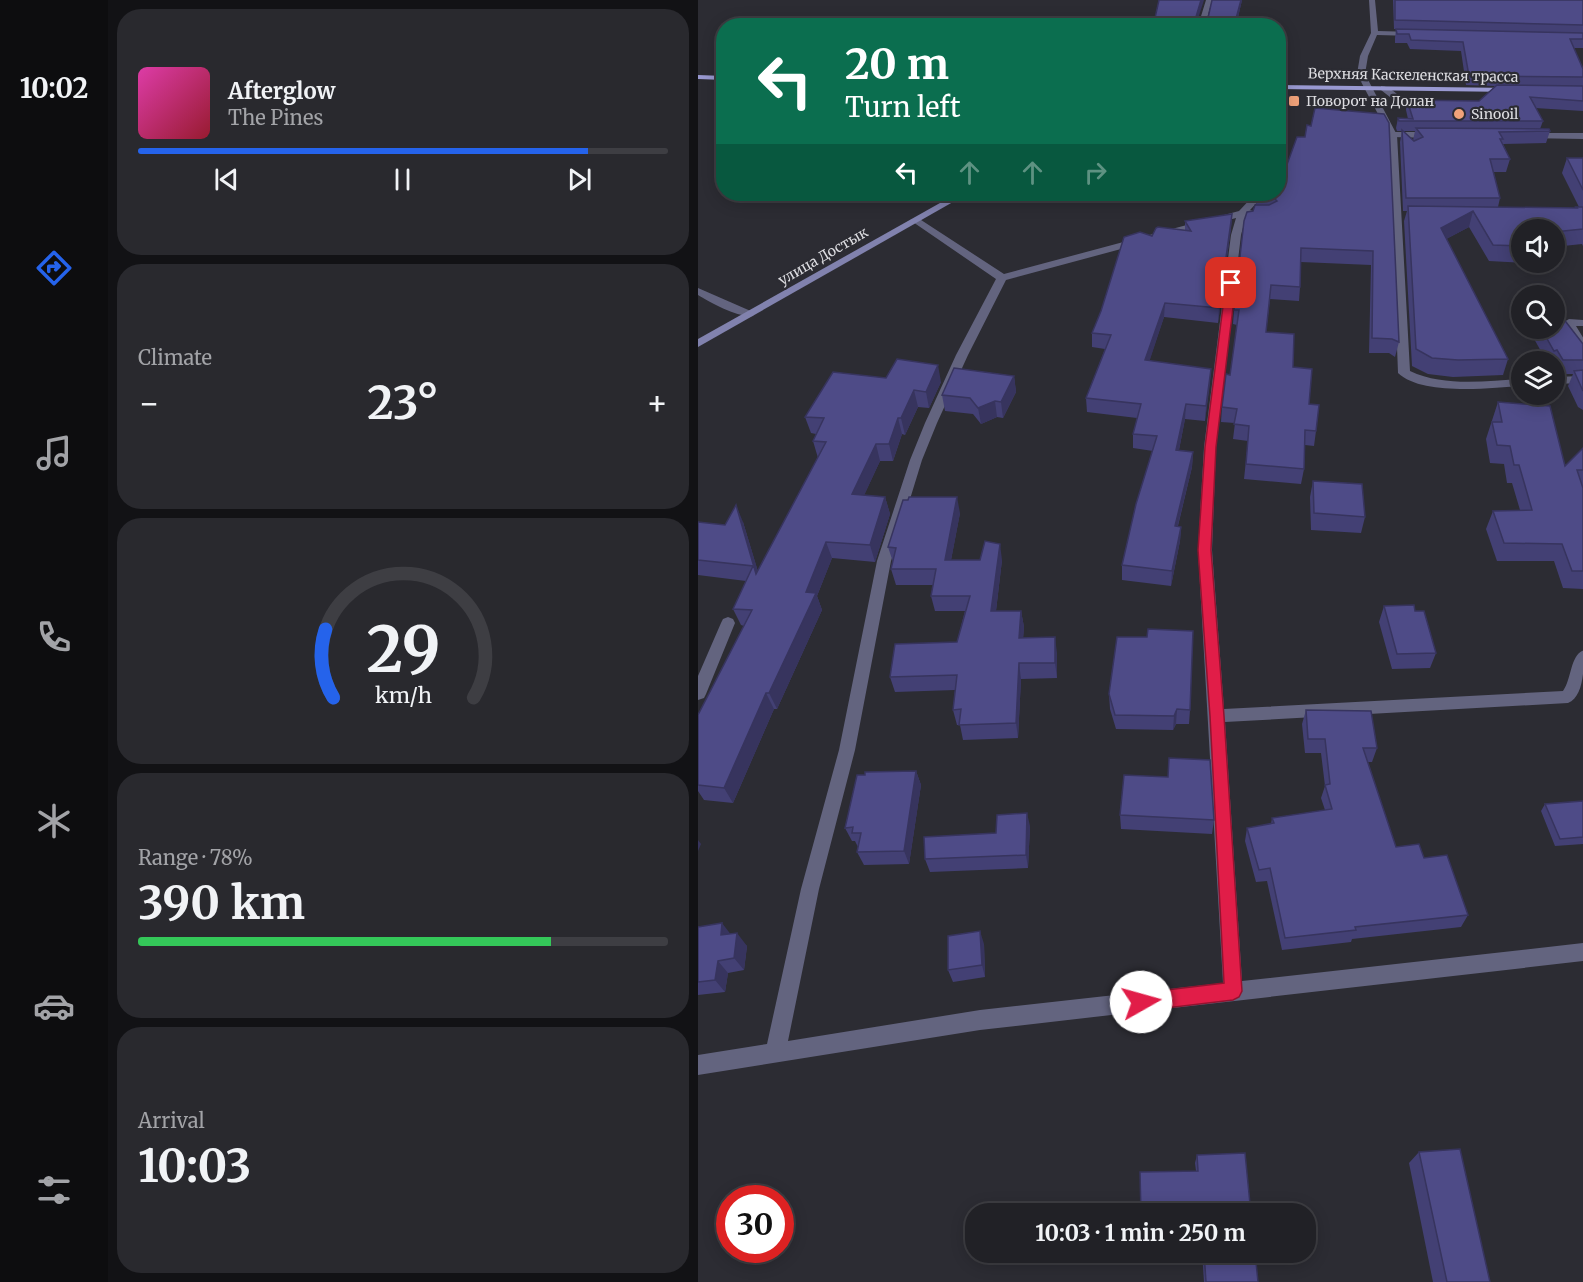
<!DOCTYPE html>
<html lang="en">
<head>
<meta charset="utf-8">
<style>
	:root { --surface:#212126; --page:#29292e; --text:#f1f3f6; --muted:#a2a3a7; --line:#3e3e43; --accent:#2563eb }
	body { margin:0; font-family:Merriweather,serif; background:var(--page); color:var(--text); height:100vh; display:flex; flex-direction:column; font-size:22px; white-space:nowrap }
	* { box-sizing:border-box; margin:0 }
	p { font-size:20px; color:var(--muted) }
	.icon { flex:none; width:33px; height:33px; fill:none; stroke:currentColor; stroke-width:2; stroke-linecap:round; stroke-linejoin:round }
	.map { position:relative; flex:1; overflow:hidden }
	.sheet { display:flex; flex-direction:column; gap:9px; padding:9px; background:#121215; width:590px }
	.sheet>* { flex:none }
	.guide { position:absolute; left:18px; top:18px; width:570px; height:183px; border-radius:24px; box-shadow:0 3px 15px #0003,0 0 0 2px var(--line); background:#0b6e4f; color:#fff; overflow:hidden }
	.fabs { position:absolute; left:813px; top:219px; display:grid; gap:12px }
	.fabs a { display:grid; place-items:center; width:54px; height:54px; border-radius:50%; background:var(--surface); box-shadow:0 3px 15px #0003,0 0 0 2px var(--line); font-size:30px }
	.speed { position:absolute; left:18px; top:1185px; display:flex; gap:12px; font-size:30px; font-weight:700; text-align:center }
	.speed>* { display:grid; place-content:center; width:78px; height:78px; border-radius:50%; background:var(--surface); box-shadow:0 3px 15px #0003,0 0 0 2px var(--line); line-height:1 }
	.speed .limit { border:9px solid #d22; background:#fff; color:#111 }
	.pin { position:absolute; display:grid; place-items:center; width:51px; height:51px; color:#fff; margin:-26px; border-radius:12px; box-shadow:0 3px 9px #0006 }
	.me { position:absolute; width:66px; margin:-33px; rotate:83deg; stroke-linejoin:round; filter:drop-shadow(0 0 4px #0008) }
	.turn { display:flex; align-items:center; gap:21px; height:126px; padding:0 30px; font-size:27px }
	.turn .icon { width:78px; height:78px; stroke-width:2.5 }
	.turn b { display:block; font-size:42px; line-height:51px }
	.lanes { display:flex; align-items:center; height:57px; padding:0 30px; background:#0003; justify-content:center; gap:30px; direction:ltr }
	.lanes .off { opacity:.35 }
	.big { font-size:45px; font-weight:700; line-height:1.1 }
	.sheet .widget { flex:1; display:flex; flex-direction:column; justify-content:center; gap:9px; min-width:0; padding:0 21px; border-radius:24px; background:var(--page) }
	.sheet .dial { align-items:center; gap:0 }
	.dial svg { height:156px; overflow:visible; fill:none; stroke:var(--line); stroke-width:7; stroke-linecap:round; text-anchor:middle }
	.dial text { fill:var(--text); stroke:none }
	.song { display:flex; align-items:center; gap:18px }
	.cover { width:72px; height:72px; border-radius:9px; background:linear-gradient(135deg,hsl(320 70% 55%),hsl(350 70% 35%)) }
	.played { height:6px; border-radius:3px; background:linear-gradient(90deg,var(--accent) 85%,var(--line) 85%) }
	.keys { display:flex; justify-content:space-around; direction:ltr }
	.heat { display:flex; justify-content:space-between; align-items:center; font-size:33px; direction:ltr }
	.charge { height:9px; border-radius:4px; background:linear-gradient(90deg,#34c759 78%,var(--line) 0) }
	.trip { position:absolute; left:267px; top:1203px; width:351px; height:60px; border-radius:24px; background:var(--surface); box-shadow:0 3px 15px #0003,0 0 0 2px var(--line); font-weight:700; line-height:60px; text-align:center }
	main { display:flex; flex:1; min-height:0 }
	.tab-bar { display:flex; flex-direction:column; width:108px; justify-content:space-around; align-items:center; background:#0d0d0f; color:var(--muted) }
	.tab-bar .icon { width:42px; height:42px }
	.tab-bar .selected { color:var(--accent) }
	.tab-bar b { font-size:27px; color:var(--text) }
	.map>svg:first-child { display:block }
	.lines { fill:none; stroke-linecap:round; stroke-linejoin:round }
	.service { fill:#63647f; fill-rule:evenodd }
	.minor { fill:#63647f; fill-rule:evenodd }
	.tertiary { fill:#63647f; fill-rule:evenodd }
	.secondary { fill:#8182ae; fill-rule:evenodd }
	.primary { fill:#9999d1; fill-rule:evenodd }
	.wall { fill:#434074; fill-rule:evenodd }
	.shaded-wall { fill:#37345e }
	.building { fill:#4e4b87; stroke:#37345e; stroke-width:1.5 }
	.route { fill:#e11d48; stroke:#92132f; stroke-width:1.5 }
	.poi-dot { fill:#f0a27a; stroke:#2c2c33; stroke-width:2 }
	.labels { text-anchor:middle; stroke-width:4.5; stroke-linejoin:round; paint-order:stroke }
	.far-street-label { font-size:14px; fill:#dcdce0; stroke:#2c2c33 }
	.far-poi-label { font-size:14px; fill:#dcdce0; stroke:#2c2c33; text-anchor:start }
</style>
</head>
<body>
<main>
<nav class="tab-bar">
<b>10:02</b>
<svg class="icon selected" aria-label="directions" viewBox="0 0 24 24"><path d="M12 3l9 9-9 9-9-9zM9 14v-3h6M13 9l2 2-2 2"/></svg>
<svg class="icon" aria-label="music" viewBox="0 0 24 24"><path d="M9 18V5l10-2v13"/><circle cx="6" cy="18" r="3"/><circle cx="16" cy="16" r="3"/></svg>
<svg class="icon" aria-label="phone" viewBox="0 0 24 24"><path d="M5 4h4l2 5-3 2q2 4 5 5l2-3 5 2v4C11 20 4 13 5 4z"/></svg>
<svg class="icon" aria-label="climate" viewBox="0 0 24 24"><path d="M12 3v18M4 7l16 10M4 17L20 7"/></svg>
<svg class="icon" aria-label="car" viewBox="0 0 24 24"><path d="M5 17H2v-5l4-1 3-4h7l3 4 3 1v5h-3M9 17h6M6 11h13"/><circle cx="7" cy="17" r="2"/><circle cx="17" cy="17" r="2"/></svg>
<svg class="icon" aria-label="filters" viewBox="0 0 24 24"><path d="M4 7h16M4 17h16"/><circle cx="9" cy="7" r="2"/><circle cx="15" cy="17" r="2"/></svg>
</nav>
<section class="sheet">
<div class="widget">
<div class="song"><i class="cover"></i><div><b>Afterglow</b><p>The Pines</p></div></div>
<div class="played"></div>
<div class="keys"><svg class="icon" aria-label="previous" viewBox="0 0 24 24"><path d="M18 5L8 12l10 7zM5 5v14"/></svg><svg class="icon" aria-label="pause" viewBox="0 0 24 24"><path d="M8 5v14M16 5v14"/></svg><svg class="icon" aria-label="next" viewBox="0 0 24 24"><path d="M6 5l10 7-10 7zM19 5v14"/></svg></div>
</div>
<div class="widget"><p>Climate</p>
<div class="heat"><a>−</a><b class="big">23°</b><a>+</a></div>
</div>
<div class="widget dial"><svg viewBox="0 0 100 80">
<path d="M14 69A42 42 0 1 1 86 69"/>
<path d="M14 69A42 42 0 0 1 10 34" stroke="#2563eb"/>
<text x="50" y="56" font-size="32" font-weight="700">29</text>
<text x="50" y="72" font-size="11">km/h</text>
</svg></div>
<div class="widget"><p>Range · 78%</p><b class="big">390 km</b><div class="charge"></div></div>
<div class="widget"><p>Arrival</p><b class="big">10:03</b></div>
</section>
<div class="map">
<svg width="886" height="1282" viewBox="0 0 886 1282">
	<rect width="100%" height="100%" fill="#2c2c33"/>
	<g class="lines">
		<path class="service" d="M683,86c10,0 17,10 25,16 7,4 17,0 24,4 -18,11 -35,-5 -49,-16z"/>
		<path class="minor" d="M508,0h6l-7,26h-7z
			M671,0h6l3,31 36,1 4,2 -4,2 -37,-1 -9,21 -3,18 32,61 13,236c34,16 75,10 112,8v7c-32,2 -100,10 -124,-13l-9,-238 -32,-61 3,-18 11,-23z
			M557,194h10l-15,16 3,1v4l-7,1 -5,19 -25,212 -4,103 12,159 339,-18c9,-13 7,-36 21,-41 0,17 0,47 -16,53l-343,19 17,259 342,-38v18l-604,69 -282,45v-20l69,-11 34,-155 38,-139 38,-189 33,-101 15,-37 31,-68 40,-76 -86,-59 8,-2 86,56 235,-63zM538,218l-5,17 -27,212 -6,103 25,433 -243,27 -192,31 31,-152 36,-139 36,-189 31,-101 15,-37 31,-68 38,-75z
			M0,288l55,24 1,2 -1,2c-14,2 -42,-13 -55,-21z
			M871,319l15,1v6h-8l8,13v15l-6,-3 -14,-29z
			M886,376v7l-30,1v-7z
			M30,617l5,2 2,4 -29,71 -2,4 -6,2v-24l23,-53 2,-4z"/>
		<path class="tertiary" d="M695,132h42l4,3 -4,3 -45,-1 -1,-2z
			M830,133h56v6l-59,-1v-4z"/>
		<path class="secondary" d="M258,194h11l-269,153v-8z"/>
		<path class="primary" d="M0,75l26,1v4l-26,-1z
			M580,85l234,3 4,2 -4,2 -234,-3z"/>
	</g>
	<path class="wall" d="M544,0l-6,26h-81v-8l43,2 10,-2z
		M695,0h190v48h-9l9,21v42l-48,-3 8,13 -3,8 10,2 -4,12 -43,1 7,15 -4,13h-13l7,26 -2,9 77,1 1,-1h3l-17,-34 5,-15h16v88l-1,-2 -28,3v-17h-32v32l5,1 -38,-2 -20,-34 -23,12 62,120 -5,16 -50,2 -25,-3 -16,-8 -8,-145 3,-10h-4l-3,-69 2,-11h-5l-1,-3 2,-10 10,1 -2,-9 1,-10 72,1 16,-15 -29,-1 -5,-34 -51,-2 -3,-6h-12v-5l1,-9h-2zM705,131h12l-2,9z
		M686,114l15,228 -4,15 -6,-4h-20l2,-88 -70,-3 -1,25 -1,14 -29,-2 -4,33 27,35 16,37 7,27 -2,15 -9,-1 -1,24 -3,15 -57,-5 4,-38 -15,-2 2,-16 -14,-1 1,-15 8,-32 7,-50 -4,-1 1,-14 19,-99 3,-6 1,-11 28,-24 20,-33 6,-11z
		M534,214l-1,14 -13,95 -54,-6 -15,44 62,8 -6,52 -20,-2 -6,31 14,2 -1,15 -14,59 3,1 -1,14 -9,45 -49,-6v-15l31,-114 -20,-3v-14l4,-16 -50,-6 -1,-14 19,-49 -13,-2v-14l60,-97 33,-6v-9z
		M830,328h26l29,16v66l-5,-3 -10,-21 5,-12h-15l-4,-5v-7h-7z
		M316,376l2,16 -13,26 -6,-1 -16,7 -8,-10 -28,-3 -3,-16z
		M188,378l55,4 -12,26 -11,-1 -13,28 -3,-1 -9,27h-13l-16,34 21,2 5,17 -15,48 -43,-4 -15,38 5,14 -45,99h-3l-41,94 -29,-3 -6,-9v-76l46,-89 -3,-1 -8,-16 13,-28 -48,-6v-53l27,3 18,-3 15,50 60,-114 -5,-17 3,-7 -5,-1 -6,-16z
		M800,402l67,64 18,-18v141l-20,-1 -9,-27h-57l-11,-32 7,-18 27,-1 -8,-27h-5l-3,-19 -14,-1 -4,-24z
		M615,481l52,36 -4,16 -50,-3 -1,-33z
		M262,513l-9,47h51l-6,51h25l3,16 -1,11 34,15v25l-36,1 -3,59 -55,2 -3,-15h-3l-4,-15 2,-20 -60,2 -5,-15 67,-35 8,-31h-30l-4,-15 2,-11h-37l-5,-16 2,-7 -5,-15z
		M686,606l52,47 -6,15 -38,1 -13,-47z
		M411,694l81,16 -1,14h-13l-3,6 -57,-1 -6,-20z
		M608,710l71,38 -5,14h-4l28,85 28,11 44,57 -7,12 -109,12 -1,3 -69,8 -15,-69 -11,1 -11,-41 2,-13 24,-4 1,-6 53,-8 -4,-12 4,-12 -4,-33h-16l-3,-29z
		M218,771l5,14 -12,79 -45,1 -7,-13 1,-5 -3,-6h-3l-7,-13 20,-53z
		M470,777l46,43 -2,14 -91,-5 -1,-14z
		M885,801v43l-28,2 -14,-35 4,-7z
		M332,826l-2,42 -98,4 -5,-13 71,-26z
		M0,927l33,7 16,12 -3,24 -16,3 -3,19 -27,3z
		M286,944l1,33 -32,5 -5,-12z
		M721,1152l71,130h-57l-24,-119z
		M499,1155l54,59 -55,-43 -1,-8z
		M504,1252h53l3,30h-54z"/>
	<path class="shaded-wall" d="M503,0h3l-8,25v-8z
		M543,0h1l-6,26h-2z
		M775,211l-4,16 -32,17 4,-16z
		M534,214l-1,14 -13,95 1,-15z
		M467,303l-1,14 -19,58v-15z
		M240,365l3,17 -12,26 -3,-16z
		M513,369l-1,15 -5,37 1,-15z
		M316,376l2,16 -13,26 -2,-16z
		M216,390l4,17 -13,28 -4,-17z
		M297,401l2,16 -16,7 -3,-16z
		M488,404l-1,15 -9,46v-15z
		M200,418l4,16 -9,27 -4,-17z
		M178,444l4,17 -23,50 -5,-17z
		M495,452l-1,15 -18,74 1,-15z
		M187,497l5,17 -15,48 -5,-17z
		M259,497l3,16 -12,63 -3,-16z
		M38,505l7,17 21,69 -8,-17z
		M483,527l-1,14 -9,45 1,-15z
		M128,542l6,16 -15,38 5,14 -45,99 -8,-16 37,-101z
		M302,544l2,16 -8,67 -3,-16z
		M323,611l3,16 -2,27 -3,-16z
		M357,637l2,16v25l-2,-15z
		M321,663l2,16 -3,59 -2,-15z
		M68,693l8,16 -41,94 -9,-15z
		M479,709l-1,15 -3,6 1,-14z
		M218,771l5,14 -12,79 -5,-13z
		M329,813l3,13 -2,42 -2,-13z
		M0,840l3,4 -3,7z
		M24,923l10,13 -11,-1z
		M282,931l4,13 1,33 -3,-12z
		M39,933l10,13 -3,24 -10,-12z
		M20,961l10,12 -3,19 -10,-12z"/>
	<path class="building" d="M461,0h42l-5,17 2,3 10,-2 4,-18h29l-7,26h-70l3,-7 -12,-1z
		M697,0h188v25l-188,-5z
		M698,29l187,4v6h-13l13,30v8l-114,-1 -6,-34 -52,-2 -2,-6h-12z
		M799,85l86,1v15l-53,-4 13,24h-144l-1,-3 15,1 -6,-19 72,1z
		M617,108l69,6 5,9 10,219 -7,-3 -20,-1 1,-87 -72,-3 -1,39 -29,-2 -5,47 28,2 -1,33 19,2 -3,35 10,1 -3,26 -11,-1 -1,39 -58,-5 3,-38 -15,-2 3,-15 -15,-2 4,-33 4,1 9,-65h-5l10,-89 3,-9 6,-1 2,-6h14l8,-4 -6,-6 -14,-1h21v-24h7l12,-33h8l2,-12 4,1z
		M718,128l133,1 1,2 -51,1 4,7h-3l10,20h-20l10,39h-94l-4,-68 12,11 9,-4z
		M869,158h16v32z
		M710,206l169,2 -1,-1h7v22l-29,3v-2h-32v16l-29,-1 -20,-34 -32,17 67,131 -50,1 -26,-2 -16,-9z
		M534,214l-13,94 -54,-5 -20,57 66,9 -5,37 -20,-2 -10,46 17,2 -18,74 6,1 -9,44 -50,-6 14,-61 21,-68 -24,-2 8,-30 -55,-6 25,-63 -19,-2 9,-22 23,-74 16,-5 12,4 4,-8 2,-1 33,4 -6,-10z
		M856,309h2l27,35v16h-20l-6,-10 -3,1 -13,-23h13z
		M199,359l41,6 -12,27 -12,-2 -13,28h-3l-9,26h-13l-24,50 33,3 -15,48 -44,-3 -20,50 10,1 -47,100h-3l-42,95 -26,-3v-70l54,-105 -19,-1 20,-43 -55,-6v-38l27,3 11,-20 20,69 70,-132 -13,-1 11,-23 -19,-1 28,-45 53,6z
		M256,368l60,8 -13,26 -6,-1 -17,7 -8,-10 -28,-3z
		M885,370v21l-9,-20z
		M800,402l52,4 15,60 18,-18v22h-6l6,18v83h-11l-10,-27 -58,-1 -11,-32 39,-1 -13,-45h-5l-4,-19 -13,-1 -5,-23h10z
		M615,481l49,3 3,33 -51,-4z
		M211,497h48l-12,63h35l5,-19 15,3 -9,67h30l-2,27 36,-1v26h-36l-3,60 -57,2 2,-16 -8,1 4,-35 -67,2 5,-33 62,-2 13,-46h-39l5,-27h-45l5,-21 -8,-1 15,-47h5z
		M716,605l1,6h9l12,42 -39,1 -13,-48z
		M450,629l45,2 -3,79 -13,-1 -3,7 -59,-1 -6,-21 8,-57h30z
		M608,710l65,1 6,37h-14l33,99 23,-3 5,14 23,-3 21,60 -113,12 1,3 -71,8 -15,-70 -11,2 -12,-42 27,-5 -2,-5 60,-9 -7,-24 5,-1 -5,-45h-17z
		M471,758l41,2 4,60 -94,-5 4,-40 44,2z
		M218,771l-12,80 -47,1 4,-19h-9l1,-6 -8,1 12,-53h8v-3z
		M885,801v36l-23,2 -15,-35z
		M329,813l-1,42 -101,4 -1,-22 72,-4 1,-18z
		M24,923l-1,12 16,-2 -3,25 -16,3 -3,19 -17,2v-55z
		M282,931l2,34 -34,5v-34z
		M762,1149l30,133h-43l-28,-130z
		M547,1153l6,61h-110l-1,-42 58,-1 -1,-16z
		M506,1252h51l3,30h-52z"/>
	<path class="route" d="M533,280l5,3 -20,164 -5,103 13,166 18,275 -3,6 -6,3 -92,11 -6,-3 -3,-6 3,-7 6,-2 83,-10 -14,-267 -12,-166 7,-103 21,-164z"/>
	<g class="poi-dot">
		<rect x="590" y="95" width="12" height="12" rx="3"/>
		<circle cx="761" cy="114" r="6"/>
	</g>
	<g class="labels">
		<g class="far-street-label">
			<text transform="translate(715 75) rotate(1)" y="5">Верхняя Каскеленская трасса</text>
			<text transform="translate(125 256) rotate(-30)" y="5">улица Достык</text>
		</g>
		<g class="far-poi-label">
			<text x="608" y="106">Поворот на Долан</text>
			<text x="773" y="119">Sinooil</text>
		</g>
	</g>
</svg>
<div class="fabs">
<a><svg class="icon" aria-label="sound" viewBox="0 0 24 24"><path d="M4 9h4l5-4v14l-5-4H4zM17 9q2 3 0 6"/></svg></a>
<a><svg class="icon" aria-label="search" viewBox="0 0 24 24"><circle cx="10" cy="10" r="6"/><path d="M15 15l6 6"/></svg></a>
<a><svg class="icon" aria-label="layers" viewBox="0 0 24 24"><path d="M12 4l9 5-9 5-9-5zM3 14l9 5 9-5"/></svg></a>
</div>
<div class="speed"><div class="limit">30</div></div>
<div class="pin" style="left:533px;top:283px;background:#d93025"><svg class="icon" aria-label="arrive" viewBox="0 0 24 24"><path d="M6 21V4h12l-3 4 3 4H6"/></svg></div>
<svg class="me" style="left:443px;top:1002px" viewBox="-20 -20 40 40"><circle r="19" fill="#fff"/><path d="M0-13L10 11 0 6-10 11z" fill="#e11d48"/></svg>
<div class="trip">10:03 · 1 min · 250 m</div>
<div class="guide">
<div class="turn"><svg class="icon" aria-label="left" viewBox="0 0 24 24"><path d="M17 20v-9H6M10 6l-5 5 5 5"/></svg><div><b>20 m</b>Turn left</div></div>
<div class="lanes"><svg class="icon" aria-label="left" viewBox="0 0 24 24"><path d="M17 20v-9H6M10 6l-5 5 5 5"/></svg><svg class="icon off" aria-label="ahead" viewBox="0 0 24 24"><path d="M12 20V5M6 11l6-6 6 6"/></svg><svg class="icon off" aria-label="ahead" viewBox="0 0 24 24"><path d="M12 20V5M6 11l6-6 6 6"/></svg><svg class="icon off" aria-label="right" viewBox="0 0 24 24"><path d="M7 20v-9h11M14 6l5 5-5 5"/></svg></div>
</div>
</div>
</main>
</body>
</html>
